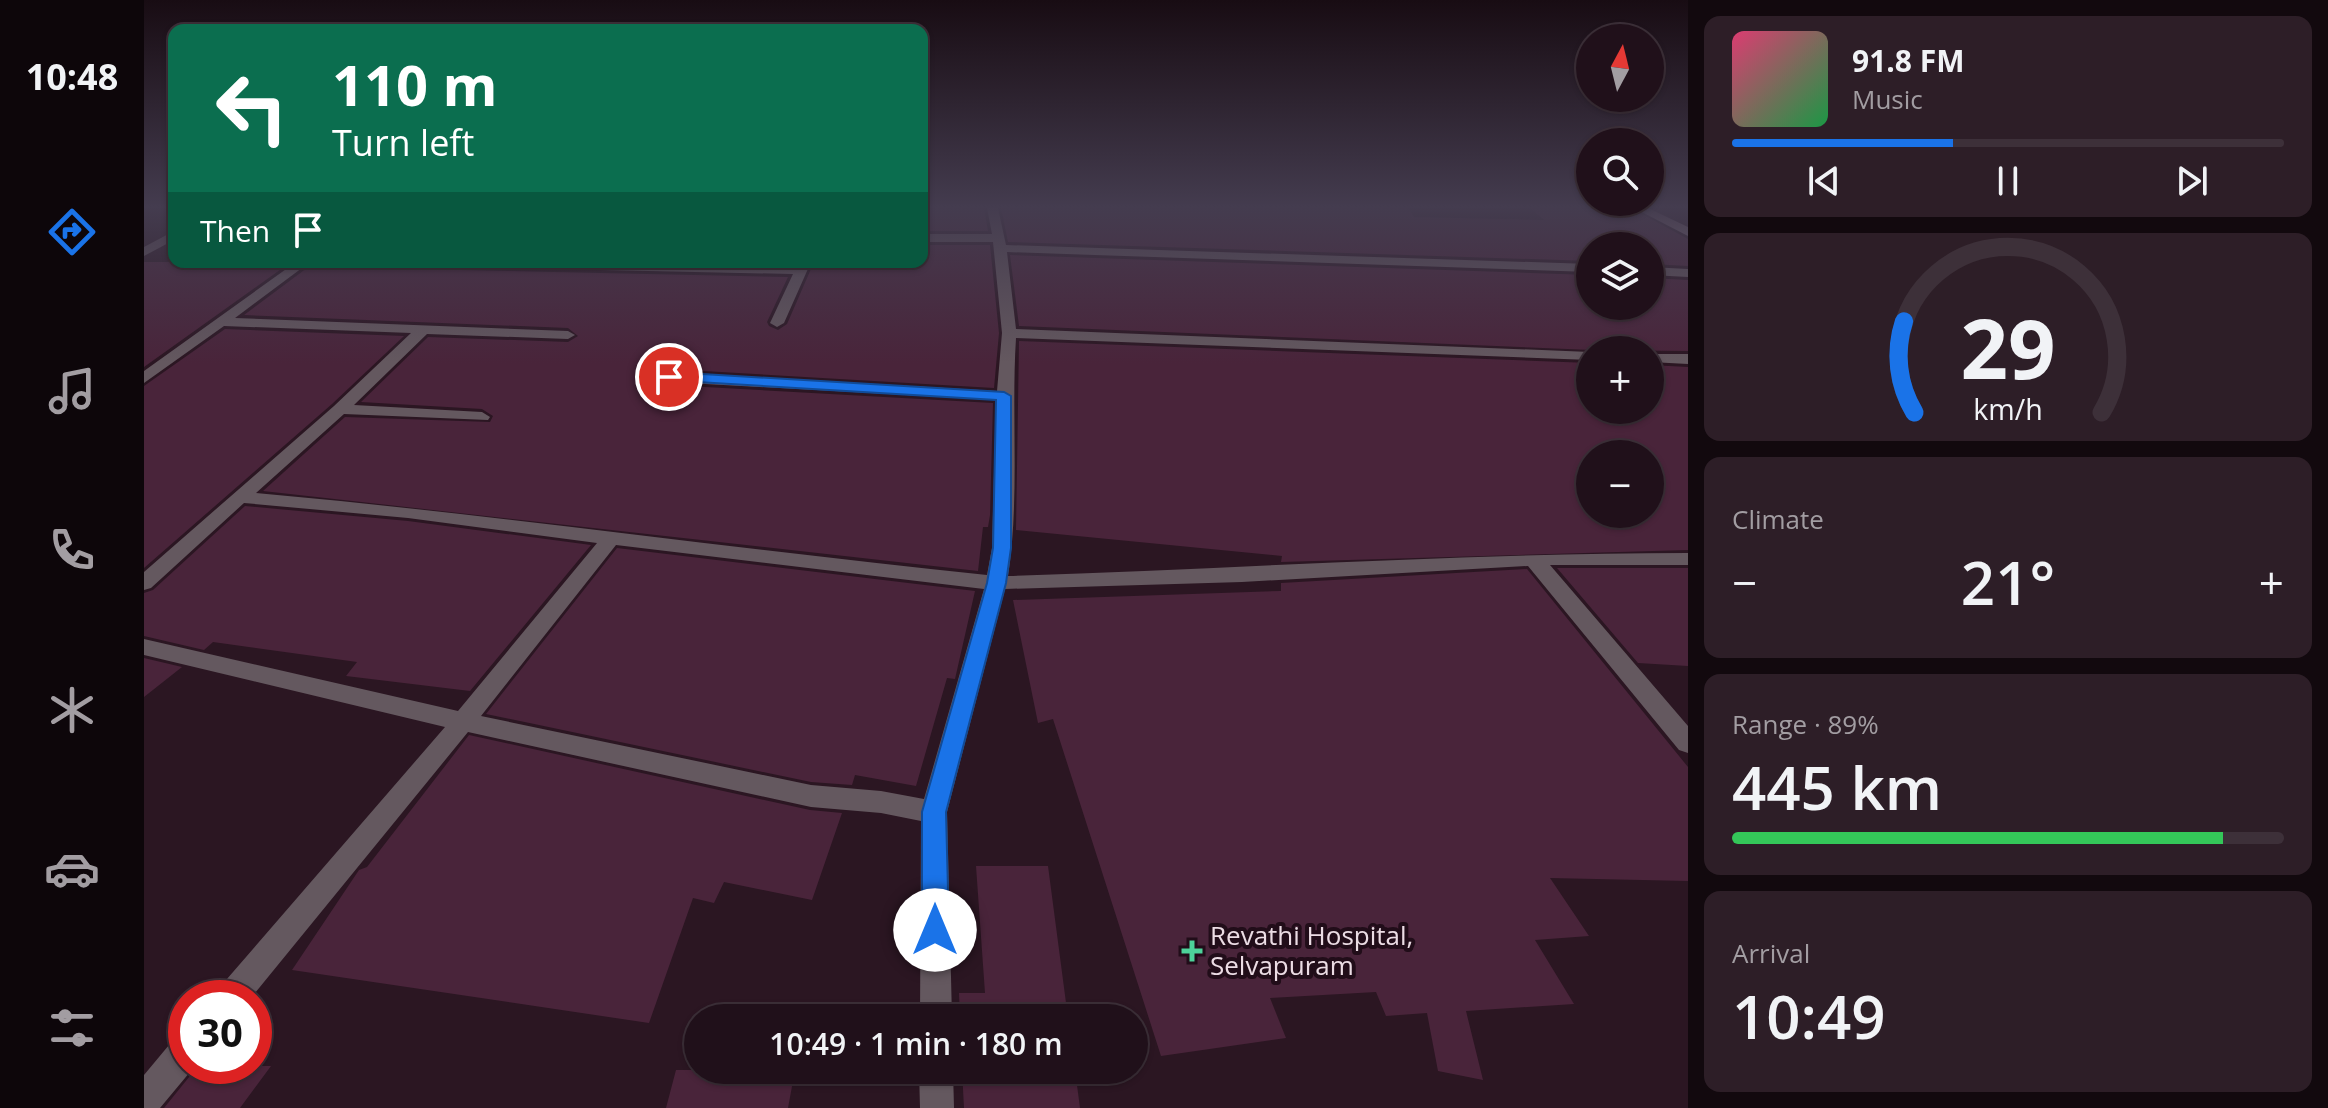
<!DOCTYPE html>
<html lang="en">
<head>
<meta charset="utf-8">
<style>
	:root { --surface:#20101a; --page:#2d1e27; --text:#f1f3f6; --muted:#a29da2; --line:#3d3039; --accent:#1a73e8 }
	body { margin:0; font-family:"Open Sans",sans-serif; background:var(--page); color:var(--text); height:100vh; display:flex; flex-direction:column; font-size:30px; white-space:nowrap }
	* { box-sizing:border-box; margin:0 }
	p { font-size:26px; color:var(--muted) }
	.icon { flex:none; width:44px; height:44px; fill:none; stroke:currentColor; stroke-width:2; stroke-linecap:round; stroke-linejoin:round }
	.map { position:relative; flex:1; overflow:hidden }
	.sheet { display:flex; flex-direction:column; gap:16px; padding:16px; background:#12090e; width:640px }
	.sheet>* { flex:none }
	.banner { position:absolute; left:24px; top:24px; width:760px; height:244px; border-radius:16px; box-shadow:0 2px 6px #0004,0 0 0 2px var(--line); background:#0b6e4f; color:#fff; overflow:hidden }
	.needle { width:52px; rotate:7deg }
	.controls { position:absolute; left:1432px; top:24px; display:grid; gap:16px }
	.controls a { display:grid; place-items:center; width:88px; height:88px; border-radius:50%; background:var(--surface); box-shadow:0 2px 6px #0004,0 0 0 2px var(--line); font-size:40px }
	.speed { position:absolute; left:24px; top:980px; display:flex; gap:16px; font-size:40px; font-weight:700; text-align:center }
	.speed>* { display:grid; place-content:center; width:104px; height:104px; border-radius:50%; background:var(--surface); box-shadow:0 2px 6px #0004,0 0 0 2px var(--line); line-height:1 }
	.speed .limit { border:12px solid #d22; background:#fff; color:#111 }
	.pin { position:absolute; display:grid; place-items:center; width:68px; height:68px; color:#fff; margin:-34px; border:4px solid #fff; border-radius:50%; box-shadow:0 2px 8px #0007 }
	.me { position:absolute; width:88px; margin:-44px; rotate:0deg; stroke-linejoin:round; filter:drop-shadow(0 0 6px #0008) }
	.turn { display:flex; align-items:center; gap:28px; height:168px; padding:0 32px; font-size:36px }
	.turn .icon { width:104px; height:104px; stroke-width:2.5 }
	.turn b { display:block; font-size:56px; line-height:68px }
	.then { display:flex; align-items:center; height:76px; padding:0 32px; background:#0003; gap:16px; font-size:30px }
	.big { font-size:60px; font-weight:600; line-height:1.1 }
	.sheet .widget { flex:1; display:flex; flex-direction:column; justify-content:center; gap:12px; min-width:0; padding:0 28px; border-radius:16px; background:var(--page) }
	.sheet .dial { align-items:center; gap:0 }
	.dial svg { height:208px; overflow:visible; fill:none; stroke:var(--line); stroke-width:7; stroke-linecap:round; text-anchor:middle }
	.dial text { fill:var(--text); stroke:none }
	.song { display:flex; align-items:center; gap:24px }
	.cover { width:96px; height:96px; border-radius:12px; background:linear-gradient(135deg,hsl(340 70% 55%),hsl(140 70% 35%)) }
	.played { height:8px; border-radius:4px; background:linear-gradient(90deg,var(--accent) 40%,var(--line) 40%) }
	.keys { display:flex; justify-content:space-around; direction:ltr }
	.heat { display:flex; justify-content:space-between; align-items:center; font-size:44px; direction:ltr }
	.charge { height:12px; border-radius:6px; background:linear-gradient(90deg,#34c759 89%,var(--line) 0) }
	.trip { position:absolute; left:540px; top:1004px; width:464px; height:80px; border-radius:40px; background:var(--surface); box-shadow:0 2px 6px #0004,0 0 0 2px var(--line); font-weight:600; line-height:80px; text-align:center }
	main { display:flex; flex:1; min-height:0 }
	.menu { display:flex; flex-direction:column; width:144px; justify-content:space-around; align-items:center; background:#0d060a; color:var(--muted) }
	.menu .icon { width:56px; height:56px }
	.menu .on { color:var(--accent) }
	.menu b { font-size:36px; color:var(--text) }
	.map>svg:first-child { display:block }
	.building { fill:#49243a; fill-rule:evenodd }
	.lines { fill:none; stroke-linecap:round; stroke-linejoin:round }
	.street { fill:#64585f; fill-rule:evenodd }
	.secondary { fill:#8c7983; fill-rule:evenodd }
	.route { fill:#1a73e8; stroke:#114b97; stroke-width:2 }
	.poi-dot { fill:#4dd39a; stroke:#210d19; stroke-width:3 }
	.labels { text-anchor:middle; stroke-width:8; stroke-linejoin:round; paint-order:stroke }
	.near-poi-label { font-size:26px; fill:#ebdce4; stroke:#210d19; text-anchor:start }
</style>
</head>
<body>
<main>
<nav class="menu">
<b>10:48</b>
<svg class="icon on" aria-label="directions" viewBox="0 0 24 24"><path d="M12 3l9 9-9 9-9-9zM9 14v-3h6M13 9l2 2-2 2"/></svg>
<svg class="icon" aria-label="music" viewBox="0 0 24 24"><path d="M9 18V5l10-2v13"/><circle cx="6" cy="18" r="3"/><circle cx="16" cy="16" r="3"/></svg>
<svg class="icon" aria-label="phone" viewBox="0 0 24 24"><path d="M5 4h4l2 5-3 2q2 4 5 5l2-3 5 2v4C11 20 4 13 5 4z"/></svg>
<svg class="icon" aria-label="climate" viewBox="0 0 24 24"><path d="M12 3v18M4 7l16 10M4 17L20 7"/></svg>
<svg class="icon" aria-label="car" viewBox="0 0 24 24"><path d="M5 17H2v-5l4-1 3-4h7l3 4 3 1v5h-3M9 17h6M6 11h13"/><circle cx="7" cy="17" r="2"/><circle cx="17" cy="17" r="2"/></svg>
<svg class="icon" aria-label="filters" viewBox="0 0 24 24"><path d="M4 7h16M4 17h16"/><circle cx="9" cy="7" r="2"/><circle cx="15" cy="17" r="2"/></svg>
</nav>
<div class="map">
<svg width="1544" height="1108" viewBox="0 0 1544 1108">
	<rect width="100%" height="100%" fill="#2b1622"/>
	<path class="building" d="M782,208h58l4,23h-66z
		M857,208h407l6,9 130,3 -14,-12h101l57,31v27l-38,-2v-18h-60v15l-582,-19z
		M778,245h68l9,88 -5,55 -325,-19 -11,9 11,7 324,18 -3,112 -2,12h-5l-5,44 -715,-80 82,-74 145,5 3,-6 -11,-7 -121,-7 67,-65 140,5 10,-6 -10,-8 -324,-13 63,-47 20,1 8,-6 77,6 376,8 -21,45 2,4 9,4 9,-6 27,-62h108z
		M866,255l580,20v31h60v-28l38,2v71l-96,-1 -573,-24z
		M0,262h27l113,5 -140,100z
		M81,329l179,7 -72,68 -188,164v-182z
		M875,341l571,22v47h60v-45l38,2v183l-407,12 1,-6 -266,-26zM1446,454h60v60h-60z
		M101,506l163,15 183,24 -121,146 -124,-15 11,-14 -144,-20 -9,8 -60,-14v-43l9,-3z
		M473,548l358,43 -20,88 -8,-1 -31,108 -61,-11 -3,10 -41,-3 -325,-68z
		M1413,568h131v98l-50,-3z
		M1383,569l161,198v114l-138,-3 39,58 -54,4 39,64 -108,7 17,69 -45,-9 -11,-58 -41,3 -10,-24 -106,6 16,40 -125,18 -108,-337 -15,4 -25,-123 268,-9v-8z
		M0,658l38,9 -38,30z
		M325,735l341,75 32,3 -30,87 -88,-18 -10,21 -21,-5 -44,125 -357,-53 67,-100 8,-3z
		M832,866h72l20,152h-108l-1,-25h26z
		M54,1066h73l-31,42h-76z
		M532,1070h119l-7,38h-122z
		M818,1070h113l5,38h-116z"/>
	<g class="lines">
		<path class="street" d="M843,208h11l8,37 584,19v8l-583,-20 9,77 574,23v8l-574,-22c-5,78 4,161 -8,238 226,-7 453,-23 680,-23v12h-138l138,161v27l-9,-3 -151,-184 -286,16 -237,7 -58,223 5,206h-32l1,-197 -40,-8 -70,-6 -343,-75 -217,266h-36l5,-11 225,-260 -301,-72v-16l314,72 139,-168 -189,-25 -164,-15 -93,85 -7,2v-18l190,-166 77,-73 -187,-7 -80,57v-12l152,-109h14l-75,56 333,13 7,4 -7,4 -141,-5 -73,71 128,7 8,5 -2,3 -144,-6 -88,79c245,22 486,57 731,82l5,-27 4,-148 -327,-18 -8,-5 8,-5 328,19 5,-58 -9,-91h-71v-8h70zM472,545l368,44 -60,210 -43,-8 -70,-6 -330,-69z
			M30,231v9l-30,16v-9z
			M262,262l391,4 2,-4h12l-27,61 -7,4 -7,-4 23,-49 -381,-8z
			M1506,267l38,2v8l-38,-2z
			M1506,354h38v10l-38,-2z
			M42,1035v31h9l-35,42h-16v-33l30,-36z
			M775,1070h34l1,38h-34z"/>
		<path class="secondary" d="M1490,208h14l40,19v9z"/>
	</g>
	<linearGradient id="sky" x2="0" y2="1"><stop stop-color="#180c13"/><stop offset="0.57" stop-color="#443c4f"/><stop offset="1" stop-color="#443c4f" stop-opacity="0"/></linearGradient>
	<rect width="1544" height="363" fill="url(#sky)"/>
	<path class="route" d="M525,372l335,20 7,4v152l-5,35 -60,229 3,118 -4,8 -10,4 -9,-4 -4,-8v-118l65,-229 6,-35 3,-148 -332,-20v-6z"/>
	<path class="poi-dot" d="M1044 939h8v8h8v8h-8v8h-8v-8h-8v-8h8z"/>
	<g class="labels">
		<g class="near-poi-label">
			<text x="1066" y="945">Revathi Hospital,<tspan x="1066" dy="30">Selvapuram</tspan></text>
		</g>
	</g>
</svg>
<div class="controls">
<a><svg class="needle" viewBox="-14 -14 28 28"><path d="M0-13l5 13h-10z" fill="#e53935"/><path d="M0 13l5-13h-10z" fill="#a29da2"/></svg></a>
<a><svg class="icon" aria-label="search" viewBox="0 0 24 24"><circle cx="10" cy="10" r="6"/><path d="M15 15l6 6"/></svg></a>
<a><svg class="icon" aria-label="layers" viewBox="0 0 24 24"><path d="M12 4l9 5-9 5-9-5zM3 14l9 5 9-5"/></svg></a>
<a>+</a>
<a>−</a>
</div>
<div class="speed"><div class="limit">30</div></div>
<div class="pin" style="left:525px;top:377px;background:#d93025"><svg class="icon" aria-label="arrive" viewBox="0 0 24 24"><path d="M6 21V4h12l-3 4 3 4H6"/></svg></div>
<svg class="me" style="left:791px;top:930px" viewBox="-20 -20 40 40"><circle r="19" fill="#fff"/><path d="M0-13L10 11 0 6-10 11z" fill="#1a73e8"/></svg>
<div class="trip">10:49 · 1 min · 180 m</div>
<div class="banner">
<div class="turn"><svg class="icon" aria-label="left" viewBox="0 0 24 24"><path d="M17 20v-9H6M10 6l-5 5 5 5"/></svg><div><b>110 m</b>Turn left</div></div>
<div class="then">Then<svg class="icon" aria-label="arrive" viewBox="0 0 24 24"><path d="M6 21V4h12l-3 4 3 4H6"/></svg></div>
</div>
</div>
<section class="sheet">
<div class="widget">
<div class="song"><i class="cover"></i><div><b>91.8 FM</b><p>Music</p></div></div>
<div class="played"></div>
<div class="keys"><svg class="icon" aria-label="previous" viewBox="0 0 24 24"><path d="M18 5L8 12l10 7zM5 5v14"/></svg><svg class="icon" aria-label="pause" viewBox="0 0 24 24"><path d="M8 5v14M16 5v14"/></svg><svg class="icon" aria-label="next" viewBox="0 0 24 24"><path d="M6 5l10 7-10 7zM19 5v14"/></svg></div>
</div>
<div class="widget dial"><svg viewBox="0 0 100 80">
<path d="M14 69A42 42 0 1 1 86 69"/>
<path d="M14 69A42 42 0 0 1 10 34" stroke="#1a73e8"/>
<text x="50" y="56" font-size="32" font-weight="700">29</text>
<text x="50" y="72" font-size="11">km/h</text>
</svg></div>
<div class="widget"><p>Climate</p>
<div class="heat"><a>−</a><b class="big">21°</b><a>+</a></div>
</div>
<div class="widget"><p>Range · 89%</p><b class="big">445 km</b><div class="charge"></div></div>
<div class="widget"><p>Arrival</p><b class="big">10:49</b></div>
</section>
</main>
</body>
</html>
